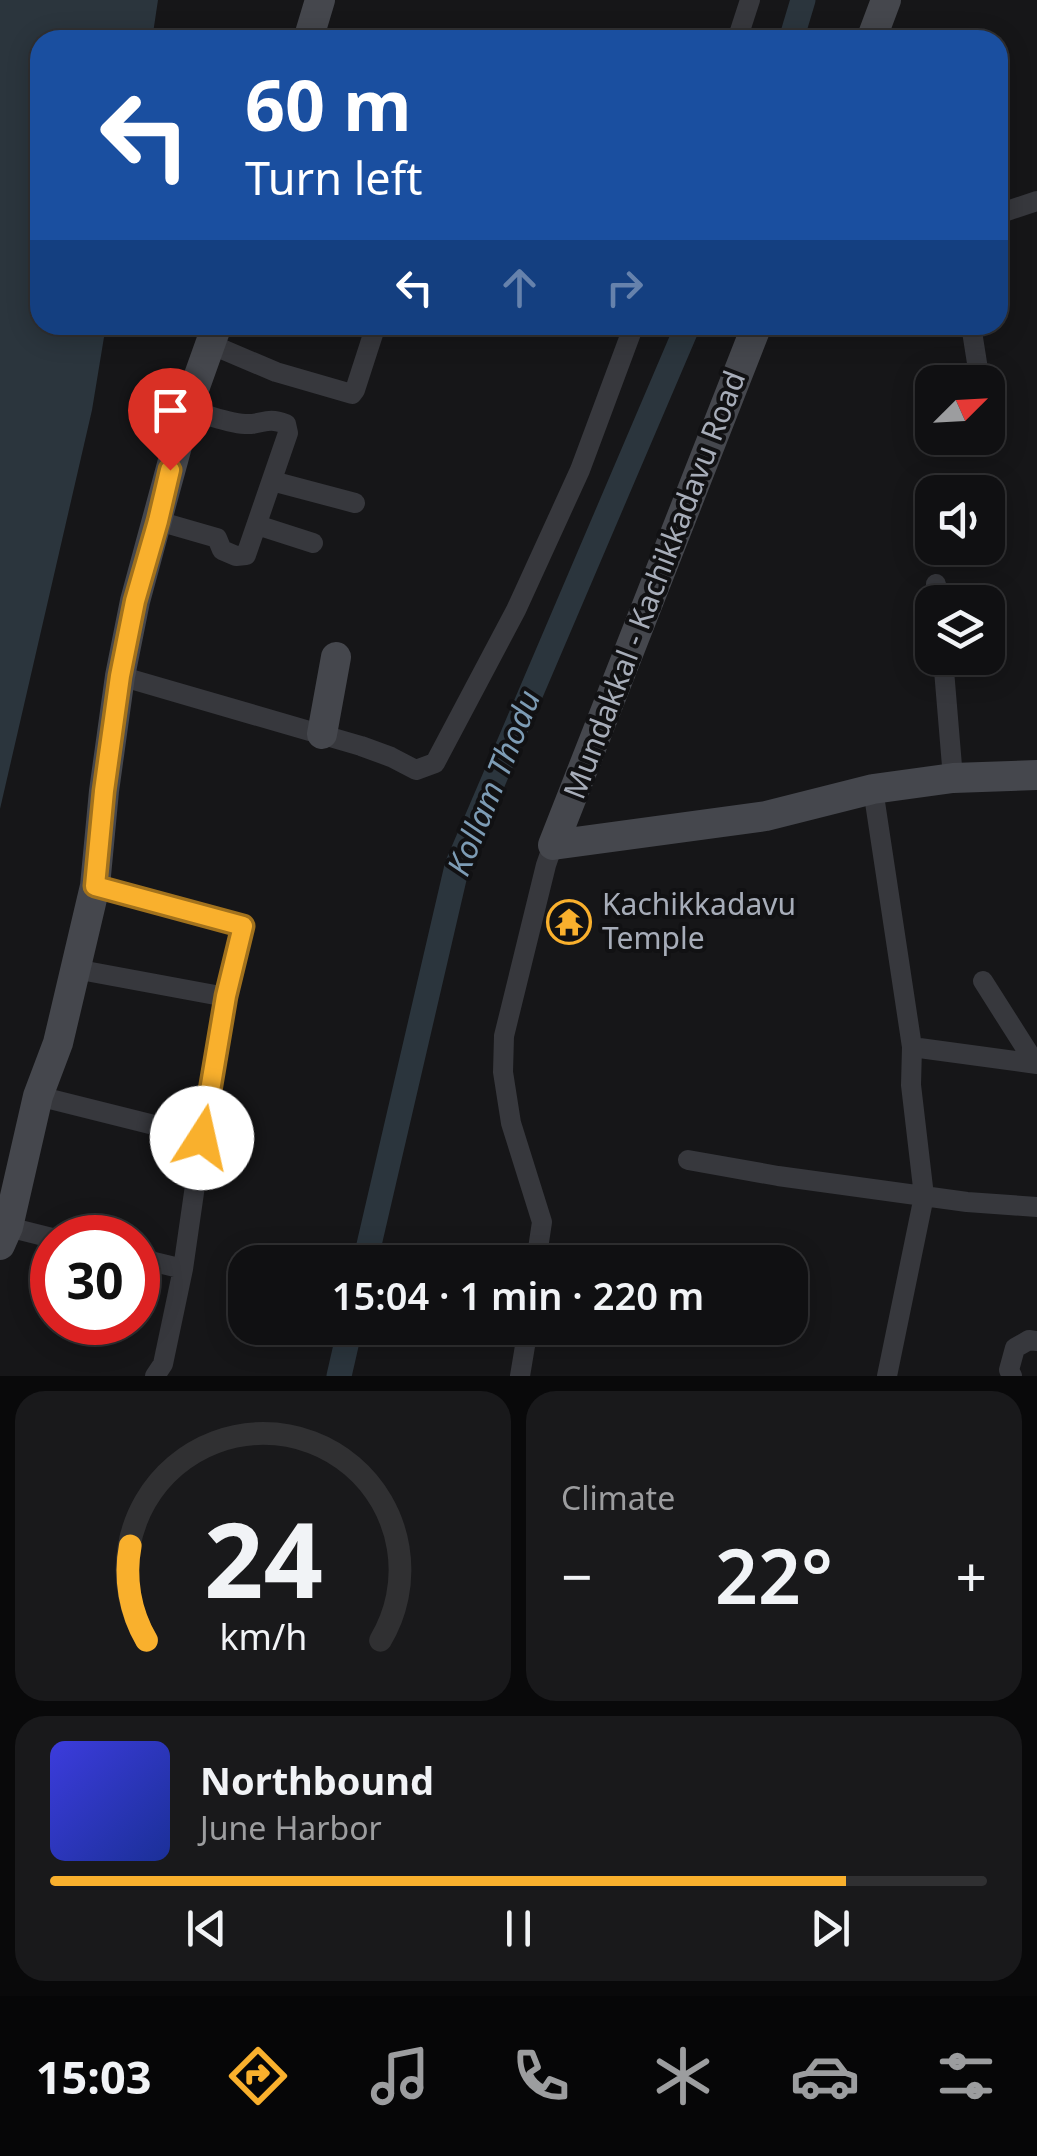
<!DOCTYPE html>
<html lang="en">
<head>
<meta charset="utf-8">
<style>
	:root { --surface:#101012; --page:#19191b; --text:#f1f3f6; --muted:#9c9d9f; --line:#303032; --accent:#f9b02d }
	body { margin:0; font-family:"Noto Sans",sans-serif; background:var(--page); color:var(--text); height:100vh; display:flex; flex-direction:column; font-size:38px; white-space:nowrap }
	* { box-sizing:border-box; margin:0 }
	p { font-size:32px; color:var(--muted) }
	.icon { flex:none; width:55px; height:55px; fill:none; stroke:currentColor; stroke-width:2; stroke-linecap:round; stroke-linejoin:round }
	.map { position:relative; height:1376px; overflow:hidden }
	.drawer { display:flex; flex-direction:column; gap:15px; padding:15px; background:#09090a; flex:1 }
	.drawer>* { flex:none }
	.top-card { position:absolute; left:30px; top:30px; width:978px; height:305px; border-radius:30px; box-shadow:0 5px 25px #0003,0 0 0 2px var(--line); background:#1a4fa0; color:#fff; overflow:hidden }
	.needle { width:65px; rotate:66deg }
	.controls { position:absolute; left:915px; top:365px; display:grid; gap:20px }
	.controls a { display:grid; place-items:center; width:90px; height:90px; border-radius:20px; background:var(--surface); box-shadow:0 5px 25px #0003,0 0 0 2px var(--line); font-size:50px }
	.speed { position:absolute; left:30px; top:1215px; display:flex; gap:20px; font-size:50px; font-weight:700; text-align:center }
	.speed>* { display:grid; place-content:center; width:130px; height:130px; border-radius:50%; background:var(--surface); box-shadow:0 5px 25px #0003,0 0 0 2px var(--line); line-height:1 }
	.speed .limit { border:15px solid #d22; background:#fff; color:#111 }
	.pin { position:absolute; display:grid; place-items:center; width:85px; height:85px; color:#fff; margin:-102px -42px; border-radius:50% 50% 50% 0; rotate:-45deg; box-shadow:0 0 10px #0007 }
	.pin .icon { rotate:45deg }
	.me { position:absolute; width:110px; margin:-55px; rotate:10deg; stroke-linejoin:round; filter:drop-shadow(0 0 8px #0008) }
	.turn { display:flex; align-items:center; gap:35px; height:210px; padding:0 50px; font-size:45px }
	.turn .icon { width:130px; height:130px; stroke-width:2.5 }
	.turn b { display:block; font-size:70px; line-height:85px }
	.lanes { display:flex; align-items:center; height:95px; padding:0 50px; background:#0003; justify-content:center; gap:50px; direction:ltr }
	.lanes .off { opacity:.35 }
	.big { font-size:75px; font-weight:600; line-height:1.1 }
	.drawer .card { flex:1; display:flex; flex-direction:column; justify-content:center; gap:15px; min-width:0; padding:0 35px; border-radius:30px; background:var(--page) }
	.drawer .dial { align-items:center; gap:0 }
	.dial svg { height:260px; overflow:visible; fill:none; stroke:var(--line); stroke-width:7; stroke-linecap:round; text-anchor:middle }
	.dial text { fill:var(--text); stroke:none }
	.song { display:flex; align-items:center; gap:30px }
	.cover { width:120px; height:120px; border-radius:15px; background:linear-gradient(135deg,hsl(240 70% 55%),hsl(230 70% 35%)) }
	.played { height:10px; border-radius:5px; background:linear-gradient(90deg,var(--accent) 85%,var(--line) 85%) }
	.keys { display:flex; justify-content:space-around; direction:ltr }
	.heat { display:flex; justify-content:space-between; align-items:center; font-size:55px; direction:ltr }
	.drawer .tiles { flex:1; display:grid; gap:15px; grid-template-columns:1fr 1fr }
	.card:last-child { grid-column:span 2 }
	.trip { position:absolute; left:228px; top:1245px; width:580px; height:100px; border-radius:30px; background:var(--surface); box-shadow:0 5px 25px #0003,0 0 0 2px var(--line); font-weight:600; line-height:100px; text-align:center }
	.dock { display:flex; height:160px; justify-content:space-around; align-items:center; background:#060607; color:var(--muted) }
	.dock .icon { width:70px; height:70px }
	.dock .active { color:var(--accent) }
	.dock b { font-size:45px; color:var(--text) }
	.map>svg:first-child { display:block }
	.water { fill:#2b353d }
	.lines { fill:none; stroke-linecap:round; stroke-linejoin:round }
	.canal { stroke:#2b353d; stroke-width:25 }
	.street { stroke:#37383d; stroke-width:20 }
	.secondary { stroke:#45474d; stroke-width:30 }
	.route-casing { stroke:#a2721d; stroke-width:25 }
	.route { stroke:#f9b02d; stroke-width:18 }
	.labels { text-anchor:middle; stroke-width:8; stroke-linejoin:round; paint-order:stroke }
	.street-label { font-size:30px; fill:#a7adb9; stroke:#111113 }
	.poi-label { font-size:30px; fill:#a7adb9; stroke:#111113; text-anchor:start }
	.water-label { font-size:32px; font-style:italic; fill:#7d9cb5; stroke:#111113 }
</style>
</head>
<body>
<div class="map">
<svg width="1037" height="1376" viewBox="0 0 1037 1376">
	<rect width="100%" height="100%" fill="#161618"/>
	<path class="water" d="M0,0h158l-6,40h-112v285h66l-14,85 -92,399z"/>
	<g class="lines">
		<path class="canal" d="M791,40l12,-40
			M365,1262l92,-396 231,-541
			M339,1376l11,-48"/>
		<path class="street" d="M737,40l13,-40
			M998,214l39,-13
			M971,325l9,57
			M210,344l66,28 76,22 3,-4 21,-65
			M272,481l83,22
			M158,521l59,17 5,12 14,6 10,-1 42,-122 -2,-9c-21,-8 -22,1 -41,0 -19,-1 -39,-10 -58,-15
			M257,525l56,18
			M936,584l2,18
			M943,658l10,120
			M120,676l241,70 30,11 25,13 19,-7 81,-153 64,-140 54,-145
			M873,789l39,258 -1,38 13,111 -37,180
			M95,886l148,41 -17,70 -24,140 -19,132 -20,95 -8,12
			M75,969l151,28
			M983,981l52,82
			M912,1047l125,17
			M38,1096l164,41
			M688,1160l90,16 189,26 70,5
			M8,1227l44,11
			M138,1258l45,11
			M536,1262l6,-40 -31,-99 -8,-51 1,-36 42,-171 7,-20
			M520,1376l8,-48
			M1012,1376l-3,-6 6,-22 14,-8 8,1"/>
		<path class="secondary" d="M308,40l12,-40
			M871,40l15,-40
			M757,325l-204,520 213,-29 107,-27 80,-11 84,-3
			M322,734l14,-77
			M0,1245l8,-18 30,-131 20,-53 37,-157 9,-95 16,-115 15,-75 52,-192 30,-84"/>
	</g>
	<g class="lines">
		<g class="route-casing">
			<path id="route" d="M170,470l-12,51 -23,80 -15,75 -16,115 -9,95 148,40 -17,70 -24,142"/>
		</g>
		<use href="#route" class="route"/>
	</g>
	<defs>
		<g id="temple-ring" transform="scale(2.25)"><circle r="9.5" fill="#111113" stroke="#f9b02d" stroke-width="1.5"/><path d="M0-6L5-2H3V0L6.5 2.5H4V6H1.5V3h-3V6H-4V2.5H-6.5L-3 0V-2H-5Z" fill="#f9b02d"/></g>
	</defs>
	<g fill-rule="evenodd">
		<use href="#temple-ring" x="569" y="922"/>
	</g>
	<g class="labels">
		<g class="street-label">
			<text transform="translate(655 585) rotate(-69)" y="10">Mundakkal - Kachikkadavu Road</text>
		</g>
		<g class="poi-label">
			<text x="602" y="915">Kachikkadavu<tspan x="602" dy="34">Temple</tspan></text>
		</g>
		<g class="water-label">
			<text transform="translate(494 783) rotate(-68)" y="11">Kollam Thodu</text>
		</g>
	</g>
</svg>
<div class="controls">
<a><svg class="needle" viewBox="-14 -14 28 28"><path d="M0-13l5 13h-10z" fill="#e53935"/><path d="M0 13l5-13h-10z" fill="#9c9d9f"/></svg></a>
<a><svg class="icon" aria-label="sound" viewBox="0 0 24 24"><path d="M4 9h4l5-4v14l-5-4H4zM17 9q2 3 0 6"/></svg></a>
<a><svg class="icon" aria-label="layers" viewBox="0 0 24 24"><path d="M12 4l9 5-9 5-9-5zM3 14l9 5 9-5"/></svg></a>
</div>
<div class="speed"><div class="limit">30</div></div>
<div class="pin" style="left:170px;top:470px;background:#d93025"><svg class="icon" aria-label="arrive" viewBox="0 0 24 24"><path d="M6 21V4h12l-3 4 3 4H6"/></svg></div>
<svg class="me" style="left:202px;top:1138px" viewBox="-20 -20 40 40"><circle r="19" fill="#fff"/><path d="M0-13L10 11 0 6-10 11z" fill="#f9b02d"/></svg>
<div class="trip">15:04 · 1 min · 220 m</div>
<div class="top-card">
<div class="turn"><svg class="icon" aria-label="left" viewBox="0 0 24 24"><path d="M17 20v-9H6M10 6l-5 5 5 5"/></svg><div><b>60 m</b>Turn left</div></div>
<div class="lanes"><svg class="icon" aria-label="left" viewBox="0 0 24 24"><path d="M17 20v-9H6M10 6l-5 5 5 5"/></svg><svg class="icon off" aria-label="ahead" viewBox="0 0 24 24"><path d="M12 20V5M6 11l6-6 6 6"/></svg><svg class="icon off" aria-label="right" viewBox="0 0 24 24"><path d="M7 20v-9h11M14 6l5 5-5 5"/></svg></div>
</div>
</div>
<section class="drawer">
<div class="tiles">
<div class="card dial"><svg viewBox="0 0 100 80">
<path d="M14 69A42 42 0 1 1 86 69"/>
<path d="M14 69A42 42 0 0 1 9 40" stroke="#f9b02d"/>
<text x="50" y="56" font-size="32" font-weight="700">24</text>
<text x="50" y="72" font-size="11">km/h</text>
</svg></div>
<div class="card"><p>Climate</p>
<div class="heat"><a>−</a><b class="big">22°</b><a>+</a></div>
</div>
<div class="card">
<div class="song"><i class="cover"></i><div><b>Northbound</b><p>June Harbor</p></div></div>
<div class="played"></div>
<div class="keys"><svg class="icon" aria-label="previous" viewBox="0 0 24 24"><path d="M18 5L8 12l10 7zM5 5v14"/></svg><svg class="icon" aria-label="pause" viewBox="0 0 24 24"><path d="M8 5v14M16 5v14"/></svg><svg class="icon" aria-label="next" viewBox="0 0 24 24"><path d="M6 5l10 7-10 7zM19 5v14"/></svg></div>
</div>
</div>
</section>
<nav class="dock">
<b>15:03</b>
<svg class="icon active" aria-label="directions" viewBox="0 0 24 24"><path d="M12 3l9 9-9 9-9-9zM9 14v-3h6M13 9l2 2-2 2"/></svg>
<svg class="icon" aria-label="music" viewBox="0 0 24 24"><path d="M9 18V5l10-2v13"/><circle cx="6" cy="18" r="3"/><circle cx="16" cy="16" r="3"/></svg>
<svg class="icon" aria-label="phone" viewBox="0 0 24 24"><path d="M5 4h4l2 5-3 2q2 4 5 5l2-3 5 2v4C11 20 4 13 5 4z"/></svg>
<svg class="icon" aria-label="climate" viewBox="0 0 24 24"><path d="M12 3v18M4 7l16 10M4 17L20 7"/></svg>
<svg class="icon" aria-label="car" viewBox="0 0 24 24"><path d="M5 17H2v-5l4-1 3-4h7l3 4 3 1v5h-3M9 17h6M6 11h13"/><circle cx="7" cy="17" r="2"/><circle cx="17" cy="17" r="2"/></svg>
<svg class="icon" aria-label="filters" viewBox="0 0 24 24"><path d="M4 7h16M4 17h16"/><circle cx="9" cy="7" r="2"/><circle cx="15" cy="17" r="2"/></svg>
</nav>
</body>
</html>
